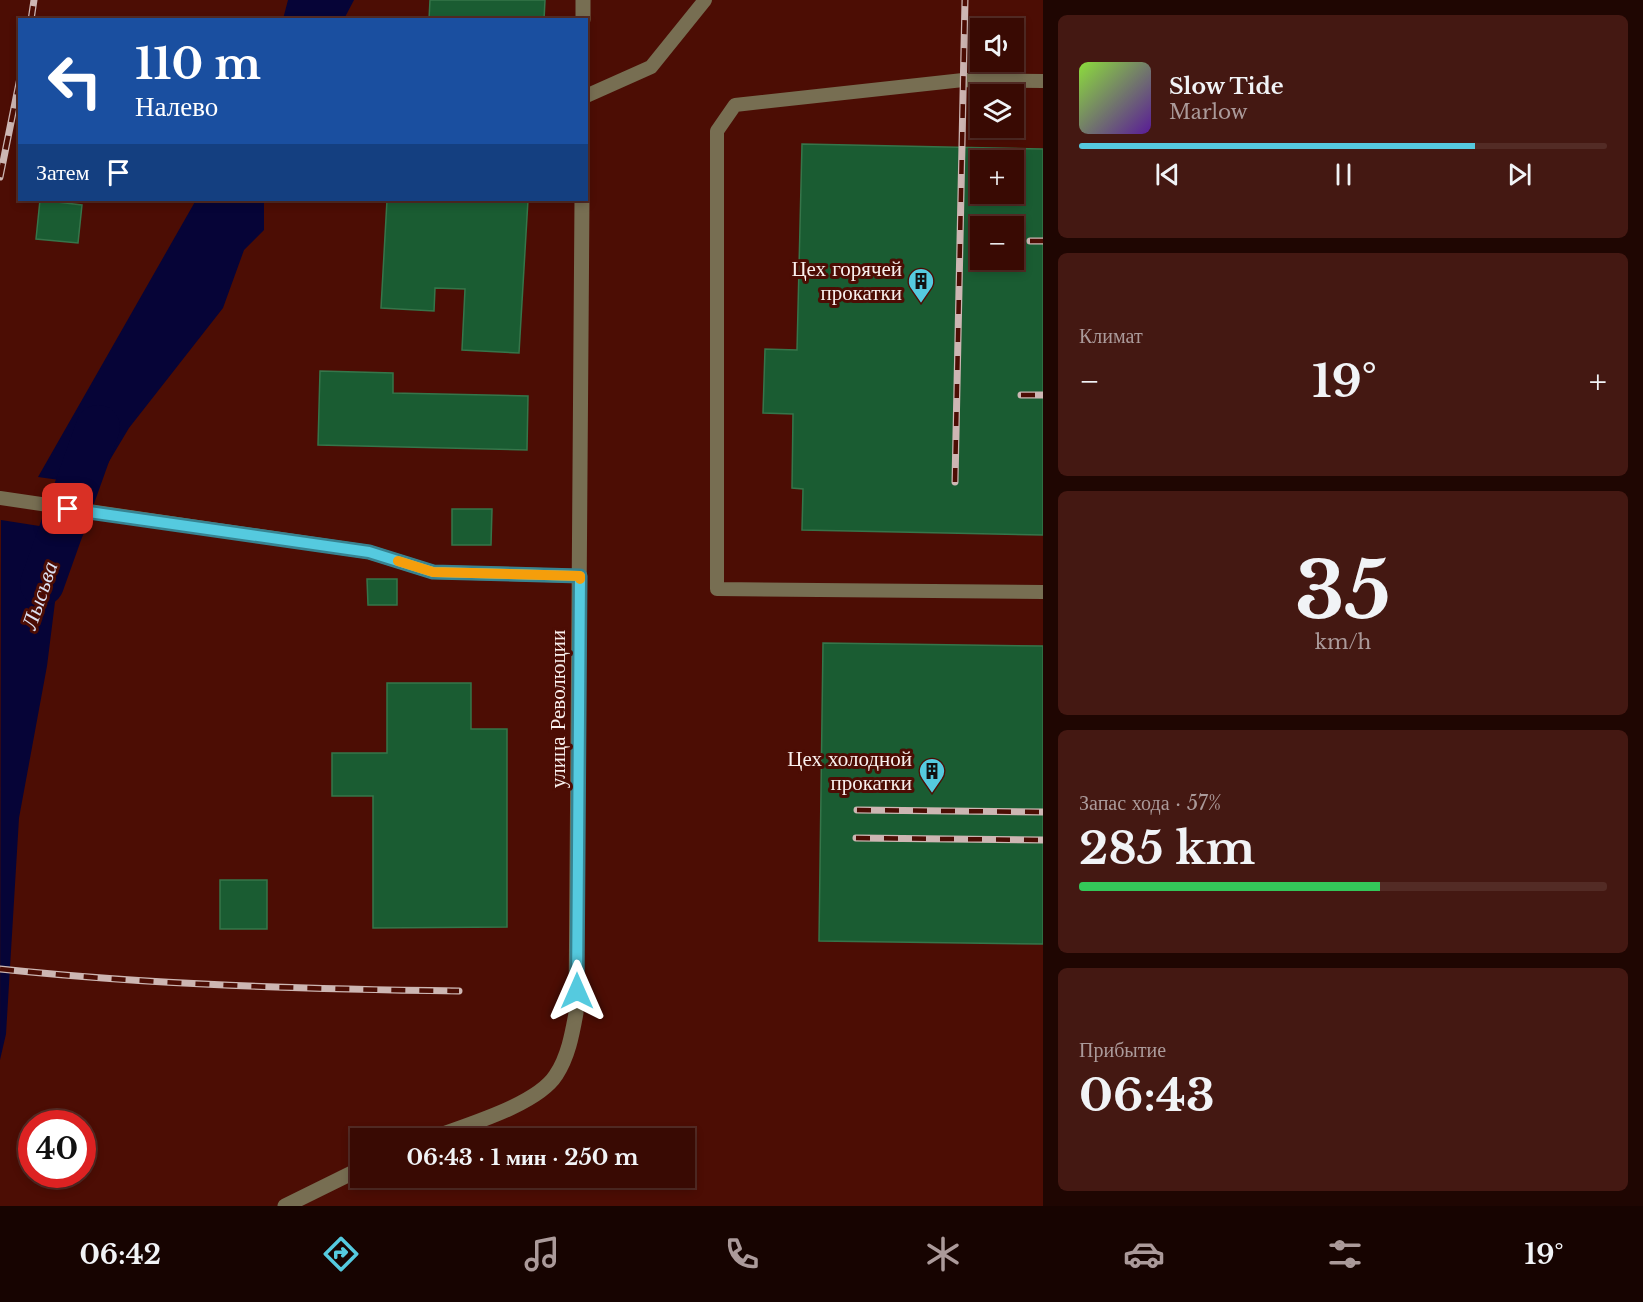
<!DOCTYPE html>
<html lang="ru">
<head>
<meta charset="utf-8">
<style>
	:root { --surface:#390a03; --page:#441812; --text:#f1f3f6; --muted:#ab9a9a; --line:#532b25; --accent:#55cadf }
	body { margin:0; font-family:"Libre Baskerville",serif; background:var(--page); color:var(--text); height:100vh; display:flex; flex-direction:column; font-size:22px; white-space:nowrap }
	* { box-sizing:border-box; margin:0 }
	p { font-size:20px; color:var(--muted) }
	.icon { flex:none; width:33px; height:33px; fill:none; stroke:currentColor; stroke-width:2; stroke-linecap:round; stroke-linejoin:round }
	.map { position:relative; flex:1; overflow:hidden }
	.side { display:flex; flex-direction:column; gap:15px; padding:15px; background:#1f0602; width:600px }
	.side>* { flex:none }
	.top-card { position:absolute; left:18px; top:18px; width:570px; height:183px; border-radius:0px; box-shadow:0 3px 9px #0003,0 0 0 2px var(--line); background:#1a4fa0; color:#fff; overflow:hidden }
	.fabs { position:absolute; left:970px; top:18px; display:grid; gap:12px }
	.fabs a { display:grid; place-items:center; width:54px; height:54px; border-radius:0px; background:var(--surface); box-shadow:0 3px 9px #0003,0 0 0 2px var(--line); font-size:30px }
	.speed { position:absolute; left:18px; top:1110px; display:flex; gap:12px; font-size:30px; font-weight:700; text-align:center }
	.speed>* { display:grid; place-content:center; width:78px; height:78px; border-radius:50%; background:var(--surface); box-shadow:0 3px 9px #0003,0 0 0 2px var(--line); line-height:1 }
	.speed .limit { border:9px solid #d22; background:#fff; color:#111 }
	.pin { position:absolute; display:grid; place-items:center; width:51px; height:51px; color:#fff; margin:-26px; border-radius:12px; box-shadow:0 3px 9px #0006 }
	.me { position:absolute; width:66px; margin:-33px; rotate:0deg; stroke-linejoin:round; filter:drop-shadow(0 0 4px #0008) }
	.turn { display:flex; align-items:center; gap:21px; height:126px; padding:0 18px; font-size:27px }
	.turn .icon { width:78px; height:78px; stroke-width:2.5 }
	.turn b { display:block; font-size:42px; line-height:51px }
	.then { display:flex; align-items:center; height:57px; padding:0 18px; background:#0003; gap:12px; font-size:22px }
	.big { font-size:45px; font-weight:800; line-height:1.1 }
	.side .tile { flex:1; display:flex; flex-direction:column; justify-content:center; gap:9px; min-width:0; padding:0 21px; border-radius:9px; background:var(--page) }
	.side .dial { align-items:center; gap:0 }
	.dial b { font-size:78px; line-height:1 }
	.song { display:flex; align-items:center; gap:18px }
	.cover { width:72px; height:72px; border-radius:9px; background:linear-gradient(135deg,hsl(90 70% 55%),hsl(270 70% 35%)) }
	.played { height:6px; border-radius:3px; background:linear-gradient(90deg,var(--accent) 75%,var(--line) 75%) }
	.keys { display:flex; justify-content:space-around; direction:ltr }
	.heat { display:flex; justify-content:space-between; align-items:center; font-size:33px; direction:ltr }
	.charge { height:9px; border-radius:4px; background:linear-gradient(90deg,#34c759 57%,var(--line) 0) }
	.trip { position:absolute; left:350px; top:1128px; width:345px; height:60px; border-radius:0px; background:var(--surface); box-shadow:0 3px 9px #0003,0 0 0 2px var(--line); font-weight:800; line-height:60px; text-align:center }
	.tab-bar { display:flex; height:96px; justify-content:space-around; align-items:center; background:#170401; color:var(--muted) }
	.tab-bar .icon { width:42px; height:42px }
	.tab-bar .selected { color:var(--accent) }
	.tab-bar b { font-size:27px; color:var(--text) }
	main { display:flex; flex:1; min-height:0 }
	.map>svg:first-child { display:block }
	.water { fill:#060437 }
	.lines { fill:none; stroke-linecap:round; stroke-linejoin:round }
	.river { stroke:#060437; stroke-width:44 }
	.building { fill:#1a5c32; stroke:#36754a; stroke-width:1.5; fill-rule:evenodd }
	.service { stroke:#776e52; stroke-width:14 }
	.tertiary { stroke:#776e52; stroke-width:15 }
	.rail-casing { stroke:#cdb6b3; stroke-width:7 }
	.rail { stroke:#4c0d04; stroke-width:4.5; stroke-dasharray:14; stroke-linecap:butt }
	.route-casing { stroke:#378391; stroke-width:15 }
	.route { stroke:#55cadf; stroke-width:10 }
	.slow { stroke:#f59e0b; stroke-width:10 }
	.labels { text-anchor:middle; stroke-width:6; stroke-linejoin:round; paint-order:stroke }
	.poi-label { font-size:21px; fill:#f9f0ee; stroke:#4c0d04; text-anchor:end }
	.street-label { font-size:21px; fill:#f9f0ee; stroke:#4c0d04 }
	.water-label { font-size:22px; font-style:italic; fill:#dde2f4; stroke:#4c0d04 }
</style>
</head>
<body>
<main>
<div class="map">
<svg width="1043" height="1206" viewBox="0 0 1043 1206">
	<rect width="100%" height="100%" fill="#4c0d04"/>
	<path class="water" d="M288,0h66l-10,19h-61z
		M196,200h68v30l-20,20 -21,58 -94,120 -34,57 -57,-8z
		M1,520l83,13 -19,36 -9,25 -9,72 -28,152 -13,216 -6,26z"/>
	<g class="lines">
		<path class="river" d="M42,584l56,-157"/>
	</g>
	<path class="building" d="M430,0h115l-1,20h-115z
		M802,144l241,5v386l-241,-5 1,-41 -11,-1 1,-74 -30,-1 2,-64 32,1zM981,160h33v34h-33zM981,226h33v34h-33z
		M40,200l42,5 -4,38 -42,-4z
		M387,200h141l-9,153 -57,-3 3,-61 -30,-1 -1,23 -53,-3z
		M320,371l73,2v20l135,3 -1,54 -209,-5z
		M452,509h40l-1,36h-39z
		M367,579h30v26h-29z
		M823,643l220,3v298l-224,-3z
		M387,683h84v46h36v198l-134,1v-132h-41v-43h55z
		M220,880h47v49h-47z"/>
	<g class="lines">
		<path class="service" d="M1043,81l-80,-1 -228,25 -18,26v458l326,3
			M586,96l65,-29 54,-67
			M0,498l369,54 64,20 147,4"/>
		<path class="tertiary" d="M583,20v-20
			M432,1138c34,-13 105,-33 124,-63 12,-18 16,-40 20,-62l6,-813
			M285,1206l75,-37"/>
		<g class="rail-casing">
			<path id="rail" d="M31,20l3,-20
				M0,177l20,-99
				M1030,241h13
				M1021,395h22
				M955,482l10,-482
				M857,810l186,2
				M856,838l187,2
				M0,969c153,16 306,20 459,22"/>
		</g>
		<use href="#rail" class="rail"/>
	</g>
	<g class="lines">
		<g class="route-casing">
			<path id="route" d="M68,509l301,43 64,20 147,4 -3,415"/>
		</g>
		<use href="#route" class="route"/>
		<path class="slow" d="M398,561l35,11 147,4v3"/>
	</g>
	<defs>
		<g id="building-pin" transform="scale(1.35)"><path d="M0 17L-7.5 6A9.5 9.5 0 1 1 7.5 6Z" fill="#55cadf" stroke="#4c0d04"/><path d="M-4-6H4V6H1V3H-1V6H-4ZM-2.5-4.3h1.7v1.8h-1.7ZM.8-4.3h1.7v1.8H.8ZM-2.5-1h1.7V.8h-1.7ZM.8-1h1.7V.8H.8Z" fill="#111"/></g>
	</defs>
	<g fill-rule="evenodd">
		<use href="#building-pin" x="921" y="281"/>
		<use href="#building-pin" x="932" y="771"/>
	</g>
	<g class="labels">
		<g class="poi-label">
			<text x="902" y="276">Цех горячей<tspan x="902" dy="24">прокатки</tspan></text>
			<text x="912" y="766">Цех холодной<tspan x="912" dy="24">прокатки</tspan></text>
		</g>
		<g class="street-label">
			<text transform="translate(558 709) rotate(-90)" y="7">улица Революции</text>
		</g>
		<g class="water-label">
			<text transform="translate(39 595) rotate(-71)" y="8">Лысьва</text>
		</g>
	</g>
</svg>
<div class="fabs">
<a><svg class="icon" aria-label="sound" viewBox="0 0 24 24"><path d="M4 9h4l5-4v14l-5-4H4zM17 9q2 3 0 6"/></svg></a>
<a><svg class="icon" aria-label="layers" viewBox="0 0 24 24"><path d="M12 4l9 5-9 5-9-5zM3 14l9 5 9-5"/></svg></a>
<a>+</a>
<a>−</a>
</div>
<div class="speed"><div class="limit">40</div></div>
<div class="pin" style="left:68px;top:509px;background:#d93025"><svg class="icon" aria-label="arrive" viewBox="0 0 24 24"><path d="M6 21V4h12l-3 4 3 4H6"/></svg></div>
<svg class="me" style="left:577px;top:991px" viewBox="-20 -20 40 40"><path d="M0-17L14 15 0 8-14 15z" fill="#55cadf" stroke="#fff" stroke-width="4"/></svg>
<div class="trip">06:43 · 1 мин · 250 m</div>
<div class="top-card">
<div class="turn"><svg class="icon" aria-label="left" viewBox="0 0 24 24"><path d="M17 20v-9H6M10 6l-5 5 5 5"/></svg><div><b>110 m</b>Налево</div></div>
<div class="then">Затем<svg class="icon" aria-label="arrive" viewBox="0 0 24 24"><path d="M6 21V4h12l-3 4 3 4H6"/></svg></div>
</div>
</div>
<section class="side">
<div class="tile">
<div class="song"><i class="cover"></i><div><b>Slow Tide</b><p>Marlow</p></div></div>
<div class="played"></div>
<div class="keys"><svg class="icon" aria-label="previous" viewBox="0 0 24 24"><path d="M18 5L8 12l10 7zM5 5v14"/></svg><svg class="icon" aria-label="pause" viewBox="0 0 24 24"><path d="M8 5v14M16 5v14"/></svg><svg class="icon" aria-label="next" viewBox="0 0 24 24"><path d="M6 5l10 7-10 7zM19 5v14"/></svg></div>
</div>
<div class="tile"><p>Климат</p>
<div class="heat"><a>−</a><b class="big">19°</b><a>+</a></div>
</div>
<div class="tile dial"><b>35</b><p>km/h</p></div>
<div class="tile"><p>Запас хода · 57%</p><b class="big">285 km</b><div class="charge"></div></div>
<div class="tile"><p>Прибытие</p><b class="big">06:43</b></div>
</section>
</main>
<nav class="tab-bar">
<b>06:42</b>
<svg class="icon selected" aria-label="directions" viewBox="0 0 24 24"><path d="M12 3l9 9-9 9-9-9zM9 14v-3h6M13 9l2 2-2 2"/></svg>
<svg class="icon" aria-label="music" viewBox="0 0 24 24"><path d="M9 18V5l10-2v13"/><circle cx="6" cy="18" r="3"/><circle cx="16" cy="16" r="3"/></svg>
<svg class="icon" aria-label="phone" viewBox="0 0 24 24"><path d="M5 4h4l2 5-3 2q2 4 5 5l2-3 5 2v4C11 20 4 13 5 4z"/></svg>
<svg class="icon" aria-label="climate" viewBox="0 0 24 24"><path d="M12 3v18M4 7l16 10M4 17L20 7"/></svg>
<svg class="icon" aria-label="car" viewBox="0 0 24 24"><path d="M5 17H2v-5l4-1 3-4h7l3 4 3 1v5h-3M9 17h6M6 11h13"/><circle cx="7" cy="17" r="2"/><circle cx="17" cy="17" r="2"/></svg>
<svg class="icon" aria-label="filters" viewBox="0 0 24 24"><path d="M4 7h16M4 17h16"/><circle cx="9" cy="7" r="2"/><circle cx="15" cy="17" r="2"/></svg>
<b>19°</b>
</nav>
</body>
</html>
